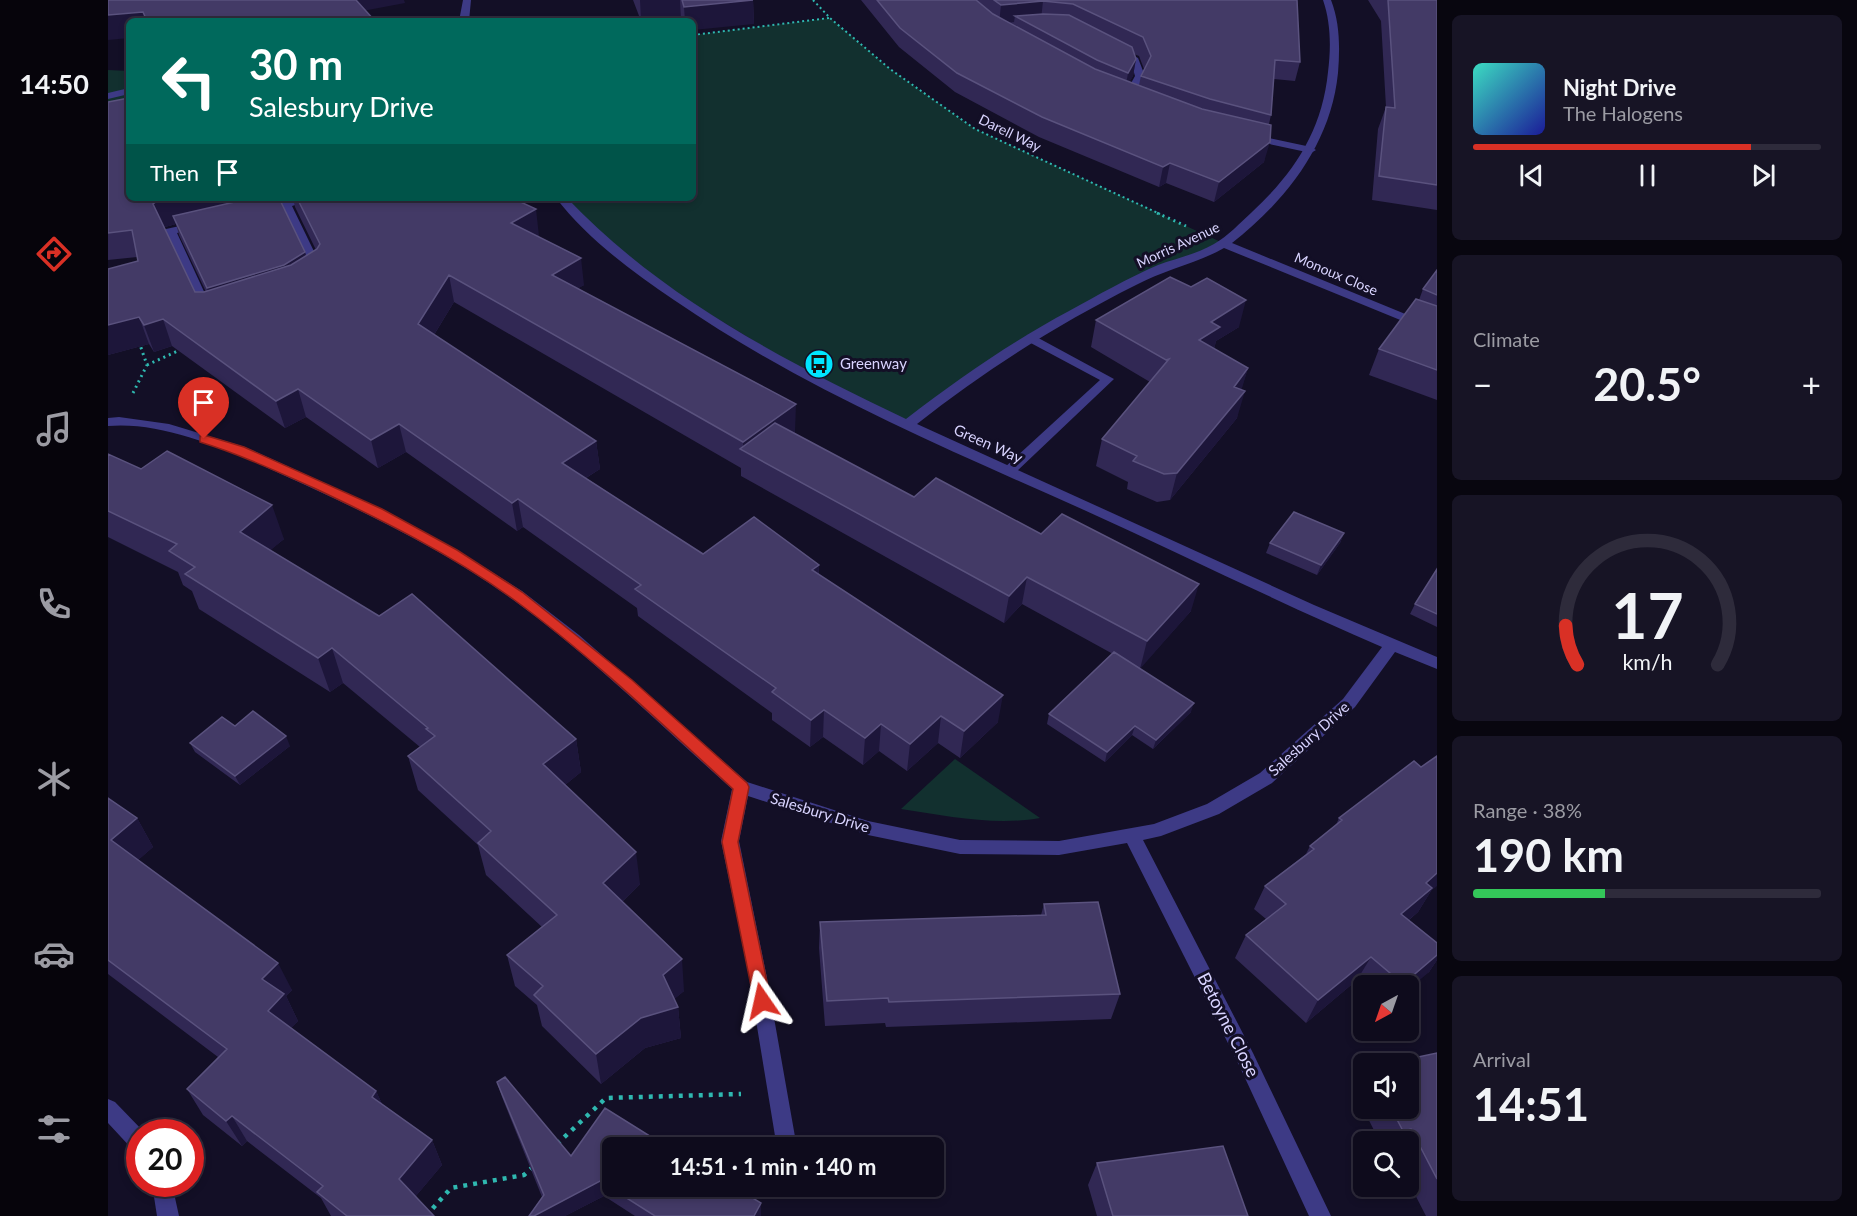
<!DOCTYPE html>
<html lang="en">
<head>
<meta charset="utf-8">
<style>
	:root { --surface:#0e0b1c; --page:#171425; --text:#f1f3f6; --muted:#9b9ba3; --line:#2e2b3b; --accent:#d93025 }
	body { margin:0; font-family:Lato,sans-serif; background:var(--page); color:var(--text); height:100vh; display:flex; flex-direction:column; font-size:22px; white-space:nowrap }
	* { box-sizing:border-box; margin:0 }
	p { font-size:20px; color:var(--muted) }
	.icon { flex:none; width:33px; height:33px; fill:none; stroke:currentColor; stroke-width:2; stroke-linecap:round; stroke-linejoin:round }
	.map { position:relative; flex:1; overflow:hidden }
	.drawer { display:flex; flex-direction:column; gap:15px; padding:15px; background:#08060f; width:420px }
	.drawer>* { flex:none }
	.hud { position:absolute; left:18px; top:18px; width:570px; height:183px; border-radius:9px; box-shadow:0 3px 9px #0003,0 0 0 2px var(--line); background:#00695c; color:#fff; overflow:hidden }
	.needle { width:39px; rotate:220deg }
	.fabs { position:absolute; left:1245px; top:975px; display:grid; gap:12px }
	.fabs a { display:grid; place-items:center; width:66px; height:66px; border-radius:9px; background:var(--surface); box-shadow:0 3px 9px #0003,0 0 0 2px var(--line); font-size:30px }
	.speed { position:absolute; left:18px; top:1119px; display:flex; gap:12px; font-size:30px; font-weight:700; text-align:center }
	.speed>* { display:grid; place-content:center; width:78px; height:78px; border-radius:50%; background:var(--surface); box-shadow:0 3px 9px #0003,0 0 0 2px var(--line); line-height:1 }
	.speed .limit { border:9px solid #d22; background:#fff; color:#111 }
	.pin { position:absolute; display:grid; place-items:center; width:51px; height:51px; color:#fff; margin:-62px -26px; border-radius:50% 50% 50% 0; rotate:-45deg; box-shadow:0 0 6px #0007 }
	.pin .icon { rotate:45deg }
	.me { position:absolute; width:66px; margin:-33px; rotate:349deg; stroke-linejoin:round; filter:drop-shadow(0 0 4px #0008) }
	.turn { display:flex; align-items:center; gap:21px; height:126px; padding:0 24px; font-size:27px }
	.turn .icon { width:78px; height:78px; stroke-width:2.5 }
	.turn b { display:block; font-size:42px; line-height:51px }
	.then { display:flex; align-items:center; height:57px; padding:0 24px; background:#0003; gap:12px; font-size:22px }
	.big { font-size:45px; font-weight:700; line-height:1.1 }
	.drawer .widget { flex:1; display:flex; flex-direction:column; justify-content:center; gap:9px; min-width:0; padding:0 21px; border-radius:9px; background:var(--page) }
	.drawer .dial { align-items:center; gap:0 }
	.dial svg { height:156px; overflow:visible; fill:none; stroke:var(--line); stroke-width:7; stroke-linecap:round; text-anchor:middle }
	.dial text { fill:var(--text); stroke:none }
	.song { display:flex; align-items:center; gap:18px }
	.cover { width:72px; height:72px; border-radius:9px; background:linear-gradient(135deg,hsl(170 70% 55%),hsl(240 70% 35%)) }
	.played { height:6px; border-radius:3px; background:linear-gradient(90deg,var(--accent) 80%,var(--line) 80%) }
	.keys { display:flex; justify-content:space-around; direction:ltr }
	.heat { display:flex; justify-content:space-between; align-items:center; font-size:33px; direction:ltr }
	.charge { height:9px; border-radius:4px; background:linear-gradient(90deg,#34c759 38%,var(--line) 0) }
	.trip { position:absolute; left:494px; top:1137px; width:342px; height:60px; border-radius:9px; background:var(--surface); box-shadow:0 3px 9px #0003,0 0 0 2px var(--line); font-weight:700; line-height:60px; text-align:center }
	main { display:flex; flex:1; min-height:0 }
	.menu { display:flex; flex-direction:column; width:108px; justify-content:space-around; align-items:center; background:#06040b; color:var(--muted) }
	.menu .icon { width:42px; height:42px }
	.menu .active { color:var(--accent) }
	.menu b { font-size:27px; color:var(--text) }
	.map>svg:first-child { display:block }
	.green { fill:#12302f }
	.lines { fill:none; stroke-linecap:round; stroke-linejoin:round }
	.path-far2 { stroke:#2fb8b0; stroke-width:2; stroke-dasharray:2 3; stroke-linecap:butt }
	.path-far1 { stroke:#2fb8b0; stroke-width:3; stroke-dasharray:2 4; stroke-linecap:butt }
	.path { stroke:#2fb8b0; stroke-width:4.5; stroke-dasharray:4 6; stroke-linecap:butt }
	.lane { fill:#3d3a85; fill-rule:evenodd }
	.street { fill:#3d3a85; fill-rule:evenodd }
	.wall { fill:#312854; fill-rule:evenodd }
	.shaded-wall { fill:#1d163a }
	.building { fill:#433a66; stroke:#5a527e; stroke-width:1.5 }
	.route { fill:#d93025; stroke:#8d1f18; stroke-width:1.5 }
	.labels { text-anchor:middle; stroke-width:6; stroke-linejoin:round; paint-order:stroke }
	.far-street-label { font-size:14px; fill:#d9d4ff; stroke:#130f26 }
	.poi-label { font-size:15px; fill:#d9d4ff; stroke:#130f26; text-anchor:start }
	.street-label { font-size:15px; fill:#d9d4ff; stroke:#130f26 }
	.near-street-label { font-size:18px; fill:#d9d4ff; stroke:#130f26 }
</style>
</head>
<body>
<main>
<nav class="menu">
<b>14:50</b>
<svg class="icon active" aria-label="directions" viewBox="0 0 24 24"><path d="M12 3l9 9-9 9-9-9zM9 14v-3h6M13 9l2 2-2 2"/></svg>
<svg class="icon" aria-label="music" viewBox="0 0 24 24"><path d="M9 18V5l10-2v13"/><circle cx="6" cy="18" r="3"/><circle cx="16" cy="16" r="3"/></svg>
<svg class="icon" aria-label="phone" viewBox="0 0 24 24"><path d="M5 4h4l2 5-3 2q2 4 5 5l2-3 5 2v4C11 20 4 13 5 4z"/></svg>
<svg class="icon" aria-label="climate" viewBox="0 0 24 24"><path d="M12 3v18M4 7l16 10M4 17L20 7"/></svg>
<svg class="icon" aria-label="car" viewBox="0 0 24 24"><path d="M5 17H2v-5l4-1 3-4h7l3 4 3 1v5h-3M9 17h6M6 11h13"/><circle cx="7" cy="17" r="2"/><circle cx="17" cy="17" r="2"/></svg>
<svg class="icon" aria-label="filters" viewBox="0 0 24 24"><path d="M4 7h16M4 17h16"/><circle cx="9" cy="7" r="2"/><circle cx="15" cy="17" r="2"/></svg>
</nav>
<div class="map">
<svg width="1329" height="1216" viewBox="0 0 1329 1216">
	<rect width="100%" height="100%" fill="#130f26"/>
	<path class="green" d="M722,18l60,51 85,60 248,114 -65,26 -108,57 -144,100 -65,-32 -200,-122 -80,-74h132v-163z
		M0,70l21,1v42l-21,5z
		M847,759l85,59c-45,8 -93,-2 -139,-9z"/>
	<g class="lines">
		<path class="path-far2" d="M705,0l17,18 60,51 85,60 185,85
			M585,35l136,-17"/>
		<path class="path-far1" d="M1049,213l29,13
			M39,365l35,-16
			M25,393l14,-28 -8,-23"/>
		<path class="path" d="M449,1144l49,-46 135,-4
			M318,1216l25,-28 73,-13 10,-9"/>
		<path class="lane" d="M1011,49l19,9 7,18 -11,20 -5,3 -5,-3 11,-20 -4,-14 -17,-10z
			M1142,134l61,13 5,3 -5,3 -65,-14v-4z
			M190,198h19l-25,8 32,66 -2,2 -4,1 -6,-3 -30,-64 -17,4 -5,-3z
			M90,222l4,1v4l-25,6 36,78 -6,4 -6,-4 -37,-80 2,-2z
			M923,334l83,45 -100,95h-10l-2,-3 2,-3 96,-88 -73,-39v-6z
			M650,970l7,2 2,6 30,170h-20l-28,-170 2,-6z"/>
		<path class="street" d="M355,0h8l-2,21h-10z
			M1215,0h8c9,23 9,48 7,73 -7,70 -51,127 -106,170l205,84v8l-213,-87c-26,15 -60,22 -88,37 -78,39 -151,85 -219,139l397,181 123,52v12l-42,-17 -40,55 -83,76 -53,31 -58,22 -18,4 110,213 78,163h-22l-70,-151 -112,-222 -68,12 -99,-1 -92,-19 -120,-39 -9,45 28,137 -2,6 -7,2 -7,-2 -30,-143 11,-52c-72,-64 -141,-133 -220,-190 -71,-51 -151,-89 -231,-125 -50,-23 -117,-53 -173,-48v-8l11,-1 50,7 76,23 137,62 75,41 65,41 57,44 168,147 121,39 92,19 99,1 95,-17 53,-20 53,-31 83,-74 39,-52c-100,-43 -199,-92 -298,-137 -141,-63 -282,-122 -410,-210 -42,-28 -87,-62 -118,-102h11c94,99 217,163 339,221 52,-40 105,-77 163,-108 29,-16 59,-33 89,-46 19,-7 39,-11 56,-21 14,-8 26,-21 38,-32 42,-39 70,-81 76,-140 3,-24 3,-49 -5,-72z
			M21,88v6l-21,5v-6z
			M0,1099l7,3 29,30h-4v21l-7,-3 -25,-27z
			M44,1184h20l7,32h-22z"/>
	</g>
	<path class="wall" d="M525,0h120l1,24 -72,-3 -1,-2 -21,2h-19z
		M753,0h436l3,62 -5,19 -21,-2 -3,36 -2,9 -5,38 -50,40 -48,-19 -7,4 -120,-50 -84,-45 -56,-45zM1026,54l5,2 5,13 -3,7 -2,9 -10,-3 4,-6 3,-17z
		M1260,0h69v210l-65,-10 6,-71 8,-22 -5,-86z
		M0,102l21,96h159l-8,2 25,52 1,4 10,-6 -21,-43 -2,-9h219l27,38h-1l46,49 -6,3 217,144 -1,1 120,64 127,37 150,77 -51,57 51,44 -38,37 -21,-14 -27,27 -58,-38 2,-10 64,-60 -91,-50 -18,19 -263,-147v-8l-287,-166 -20,33 162,106 4,28 -14,9 117,76 116,11v10l179,147 -38,36 -22,-15 -31,28 -28,-20 -16,14 -40,-28 -13,10 -38,-27v-7l-134,-97 -1,-8 -114,-81 -6,4 -111,-79 -28,16 -72,-51 -21,11 -113,-82 -18,6 -5,-8 -41,11 30,-94 -1,-4 -29,3zM68,224l3,11 27,57h-11l-31,-64 1,-1z
		M1329,270v130l-68,-25 10,-26 40,-49 4,-11z
		M988,320l143,7 -23,14 -2,8 34,19 -7,21 -4,29 -67,82 -13,2 -30,-13 1,-7 -32,-16 6,-27 48,-57 -59,-35z
		M0,454l176,85 -14,11 306,189 5,33 -16,13 75,99 -18,18 62,89 -10,8 4,8 3,31 -36,10 -44,36 -59,-58 -5,-21 -22,-19 -8,-31 35,-28 -56,-52 -8,-30 -60,-55 -10,-34 12,-9 -77,-64 -13,9 -131,-83 -7,-18 -9,-6 -5,-13 -70,-35z
		M1236,533l-4,10 -23,32 -51,-22 4,-10z
		M1329,570v57l-27,-13 5,-10z
		M82,743l100,3 -50,39 -45,-33z
		M0,798l29,20 16,29 -15,13 154,130 -6,6 12,25 -7,7 85,63 6,13 50,36 10,25 -27,32 19,19h-103l-10,-18 -74,-57 -5,5 -39,-31 -16,-26 31,-32 -110,-83z
		M1231,818l92,73 -13,21 -9,8 28,23v17l-8,12 -21,14h-44l-7,-6 -51,43 -71,-65 11,-23 20,-16 -12,-10 11,-23 41,-32 4,-8 26,-21z
		M936,904l76,90 -9,25 -225,8 -1,-4 -60,3 -6,-78 1,-26 221,-7z
		M1329,1053v163h-11l-18,-35v-39h-28l-26,-51 10,-15v32h44z
		M389,1082l74,74 190,60h-126l-31,-20 -39,20h-36l13,-19 -40,-100z
		M989,1163l151,53h-151l-9,-31z"/>
	<path class="shaded-wall" d="M241,0h55l1,3 -53,10z
		M532,0h40l1,19 -21,2h-19z
		M645,0l1,24 -61,6v-9h-8l-1,-14z
		M935,1l-2,19 -26,-4 -1,6 -15,2 2,-19z
		M35,12l3,9h-17v17l-21,2v-25z
		M1028,59l-3,17 -8,14 3,-17z
		M1162,142l-6,20 -50,40 5,-20z
		M1062,163l-4,20 -7,4 4,-20z
		M60,198h120l-111,26 -4,-8 3,8 -11,3 -3,4 -9,-27 4,-3z
		M428,209l3,27 -24,14 -4,-27z
		M197,252l5,18 -97,36 -6,-18z
		M473,258l3,27 -28,16 -4,-26z
		M341,275l5,27 -30,49 -6,-27z
		M1138,300l-7,27 -23,14 -3,13 -14,-14 12,-18z
		M31,317l10,27 -41,11v-30z
		M55,319l9,27 -18,6 -10,-27z
		M1140,368l-8,27 -6,-8z
		M190,389l8,28 -21,11 -9,-27z
		M1137,391l-8,27 -67,82 7,-27z
		M688,404l-1,28 -37,27 -15,-8v-9z
		M291,424l7,28 -28,16 -7,-28z
		M488,441l4,28 -34,21 -4,-27z
		M410,499l5,28 -6,4 -5,-28z
		M164,505l12,34 -32,27 -12,-34z
		M1236,533l-4,10 -23,32 4,-10z
		M711,565l-1,27 -6,-22z
		M919,577l-5,27 -18,19 5,-27z
		M1091,584l-8,27 -51,58 7,-28z
		M224,648l11,35 -13,9 -12,-34z
		M895,695l-5,27 -38,36 4,-27z
		M1086,703l-3,9 -38,37 3,-9z
		M716,710l-1,27 -13,10 1,-27z
		M833,716l-3,27 -31,28 3,-27z
		M773,724l-2,27 -16,14 2,-27z
		M1027,726l-3,9 -27,27 2,-10z
		M178,736l4,10 -50,39 -5,-9z
		M468,739l5,33 -32,26 -6,-34z
		M29,818l16,29 -25,22 -17,-29z
		M528,852l4,32 -32,31 -5,-32z
		M1329,873v13l-6,5 -13,21 -30,25 13,-23 25,-31z
		M1329,955v5l-8,12 -21,18v-4h-6z
		M1263,957l-14,23 -51,43 12,-23z
		M574,959l2,32 -18,15 -3,-31z
		M170,963l14,27 -6,6 12,25 -16,17 -14,-27 -6,-32z
		M570,1007l3,31 -36,10 -44,36 -5,-30 45,-36z
		M268,1091l12,26 -16,-20z
		M124,1116l15,25 -5,5 -16,-25z
		M1303,1129l-9,13h-7l8,-11z
		M324,1140l10,25 -32,38 -11,-24z
		M492,1181l4,15 -39,20h-31z
		M653,1203v13h-7z"/>
	<path class="building" d="M0,0h248l19,21h-228l-4,-9 -35,3z
		M574,0h71l-69,7z
		M769,0h99l17,14 102,55 107,40 69,16 -1,17 -51,40 -49,-19 -7,4 -121,-50 -85,-44 -57,-45z
		M886,0h303l3,62 -25,-2 -4,55 -61,-16 -69,-23 10,-20 -8,-19 -70,-33 -30,-3 -42,4z
		M1280,0h49v185l-58,-9 7,-69 9,1z
		M935,14l26,1 63,32 4,12 -8,14 -31,-13 -82,-44z
		M21,98v100h39l-11,3 -4,3 42,88h9l87,-27 26,-16 3,-5 -23,-46h215l24,11 -25,14 70,35 -29,17 244,129 -53,38 -294,-167 -31,49 178,117 -34,22 141,91 51,-37 65,48 -7,5 191,125 -39,36 -23,-15 -31,28 -29,-20 -16,14 -41,-28 -13,10 -39,-28 4,-4 -141,-99 6,-4 -123,-86 -6,4 -113,-79 -28,16 -73,-51 -22,12 -113,-82 -19,6 -5,-8 -31,8v-56l30,-8 -6,-31 -24,3v-131z
		M144,198h27l26,54 -21,13 -77,23 -34,-72z
		M1329,270v25l-14,-6z
		M1062,277l21,10 16,-9 39,22 -35,22 9,5 -21,13 49,28 -14,19 11,4 -68,82 -13,1 -31,-13 4,-5 -35,-17 67,-80 -3,1 -70,-40z
		M1308,299l21,7v64l-58,-21z
		M667,423l139,74 22,-19 105,56 21,-20 137,70 -52,57 -120,-64 -18,19 -269,-147z
		M59,451l105,54 -32,27 139,84 33,-22 164,145 -33,25 93,88 -33,31 79,76 -19,16 15,32 -37,11 -45,36 -62,-59 9,-9 -36,-31 50,-40 -79,-72 13,-12 -83,-75 27,-20 -9,-7 2,-1 -96,-80 -14,10 -133,-84 10,-7 -26,-16 8,-7 -69,-33v-57l33,15z
		M1186,512l50,21 -23,32 -51,-22z
		M1329,569v45l-22,-10z
		M1006,652l80,51 -38,37 -21,-14 -28,26 -58,-38z
		M145,711l33,25 -51,40 -45,-33 32,-26 13,9z
		M1329,756v117l-11,10 6,5 -31,26 36,29v12l-34,29 -32,-27 -53,43 -72,-65 40,-31 -21,-18 49,-37 -4,-3 32,-26 -3,-2 75,-57 7,6z
		M0,798l29,20 -26,22 167,123 -16,16 22,15 -16,17 108,80 -4,6 60,43 -33,39 35,37h-87l-30,-24 6,-6 -91,-70 -6,5 -39,-32 40,-40 -119,-89z
		M990,902l22,92 -231,8 -1,-4 -61,3 -7,-79 226,-7 -2,-11z
		M1329,1053v126l-26,-50 -8,2 -12,-23h17v-44h-23z
		M397,1077l66,79 34,-48 64,40h-57v38h121l28,17 -7,13h-99l-55,-35 -66,35h-5l15,-21 -47,-113z
		M1115,1146l25,70h-135l-16,-53z"/>
	<path class="route" d="M96,435l40,12 138,62 75,41 65,42 110,88 115,103 2,4 -11,55 33,159 -3,6 -6,2 -6,-2 -2,-6 -32,-159 11,-53c-71,-65 -142,-133 -220,-190 -62,-45 -131,-79 -199,-111 -38,-17 -75,-34 -114,-46v-6z"/>
	<defs>
		<g id="bus-disc" transform="scale(1.5)"><circle r="9.5" fill="#00e5ff" stroke="#130f26"/><path d="M-5-6H5V4H4V6H2V4H-2V6H-4V4H-5ZM-3.5-4V0h7V-4ZM-3.5 1.2v1.5H-2V1.2ZM2 1.2v1.5H3.5V1.2Z" fill="#111"/></g>
	</defs>
	<g fill-rule="evenodd">
		<use href="#bus-disc" x="711" y="364"/>
	</g>
	<g class="labels">
		<g class="far-street-label">
			<text transform="translate(902 133) rotate(26)" y="5">Darell Way</text>
			<text transform="translate(1070 245) rotate(-25)" y="5">Morris Avenue</text>
			<text transform="translate(1228 274) rotate(23)" y="5">Monoux Close</text>
		</g>
		<g class="poi-label">
			<text x="732" y="369">Greenway</text>
		</g>
		<g class="street-label">
			<text transform="translate(880 444) rotate(24)" y="5">Green Way</text>
			<text transform="translate(1201 739) rotate(-42)" y="5">Salesbury Drive</text>
			<text transform="translate(712 813) rotate(17)" y="5">Salesbury Drive</text>
		</g>
		<g class="near-street-label">
			<text transform="translate(1120 1025) rotate(63)" y="6">Betoyne Close</text>
		</g>
	</g>
</svg>
<div class="fabs">
<a><svg class="needle" viewBox="-14 -14 28 28"><path d="M0-13l5 13h-10z" fill="#e53935"/><path d="M0 13l5-13h-10z" fill="#9b9ba3"/></svg></a>
<a><svg class="icon" aria-label="sound" viewBox="0 0 24 24"><path d="M4 9h4l5-4v14l-5-4H4zM17 9q2 3 0 6"/></svg></a>
<a><svg class="icon" aria-label="search" viewBox="0 0 24 24"><circle cx="10" cy="10" r="6"/><path d="M15 15l6 6"/></svg></a>
</div>
<div class="speed"><div class="limit">20</div></div>
<div class="pin" style="left:96px;top:439px;background:#d93025"><svg class="icon" aria-label="arrive" viewBox="0 0 24 24"><path d="M6 21V4h12l-3 4 3 4H6"/></svg></div>
<svg class="me" style="left:654px;top:1001px" viewBox="-20 -20 40 40"><path d="M0-17L14 15 0 8-14 15z" fill="#d93025" stroke="#fff" stroke-width="4"/></svg>
<div class="trip">14:51 · 1 min · 140 m</div>
<div class="hud">
<div class="turn"><svg class="icon" aria-label="left" viewBox="0 0 24 24"><path d="M17 20v-9H6M10 6l-5 5 5 5"/></svg><div><b>30 m</b>Salesbury Drive</div></div>
<div class="then">Then<svg class="icon" aria-label="arrive" viewBox="0 0 24 24"><path d="M6 21V4h12l-3 4 3 4H6"/></svg></div>
</div>
</div>
<section class="drawer">
<div class="widget">
<div class="song"><i class="cover"></i><div><b>Night Drive</b><p>The Halogens</p></div></div>
<div class="played"></div>
<div class="keys"><svg class="icon" aria-label="previous" viewBox="0 0 24 24"><path d="M18 5L8 12l10 7zM5 5v14"/></svg><svg class="icon" aria-label="pause" viewBox="0 0 24 24"><path d="M8 5v14M16 5v14"/></svg><svg class="icon" aria-label="next" viewBox="0 0 24 24"><path d="M6 5l10 7-10 7zM19 5v14"/></svg></div>
</div>
<div class="widget"><p>Climate</p>
<div class="heat"><a>−</a><b class="big">20.5°</b><a>+</a></div>
</div>
<div class="widget dial"><svg viewBox="0 0 100 80">
<path d="M14 69A42 42 0 1 1 86 69"/>
<path d="M14 69A42 42 0 0 1 8 49" stroke="#d93025"/>
<text x="50" y="56" font-size="32" font-weight="700">17</text>
<text x="50" y="72" font-size="11">km/h</text>
</svg></div>
<div class="widget"><p>Range · 38%</p><b class="big">190 km</b><div class="charge"></div></div>
<div class="widget"><p>Arrival</p><b class="big">14:51</b></div>
</section>
</main>
</body>
</html>
